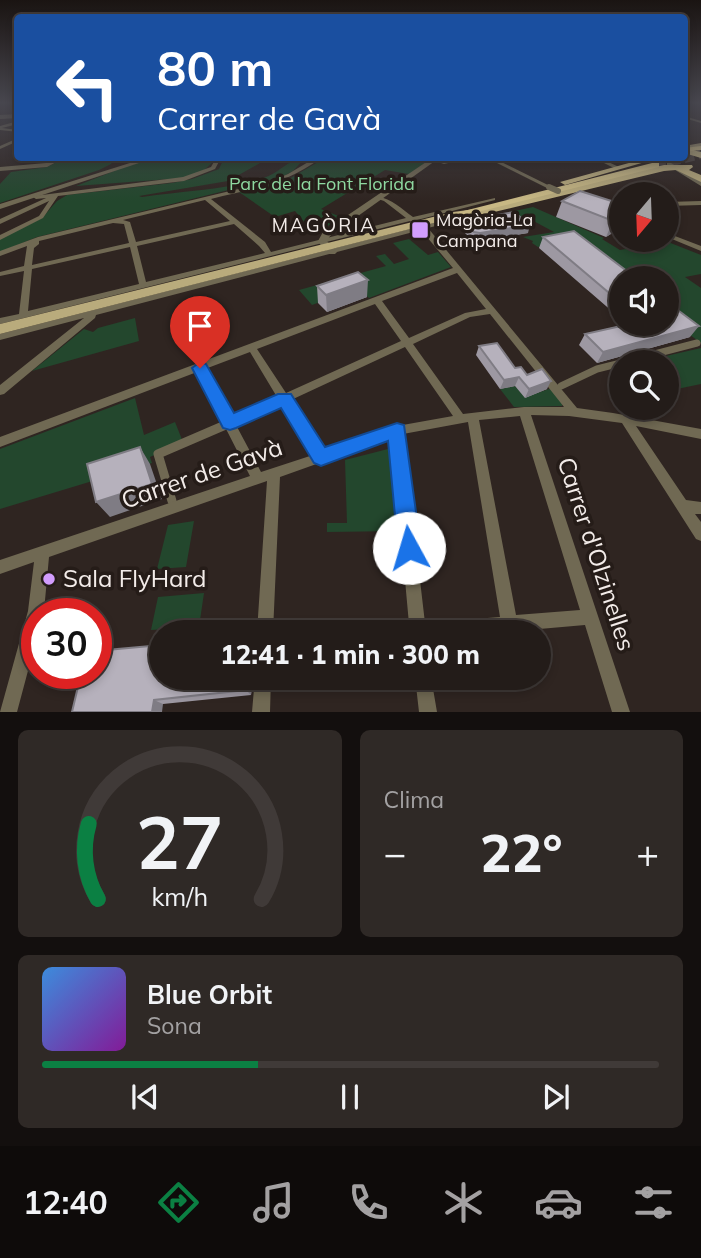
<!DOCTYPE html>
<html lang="es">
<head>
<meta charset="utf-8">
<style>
	:root { --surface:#231c19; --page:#2f2926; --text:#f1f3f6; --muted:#a3a1a2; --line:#403a38; --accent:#0b8043 }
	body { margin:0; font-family:Mulish,sans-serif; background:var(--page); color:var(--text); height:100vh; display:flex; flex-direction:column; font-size:26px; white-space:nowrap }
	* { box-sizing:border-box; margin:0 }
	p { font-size:23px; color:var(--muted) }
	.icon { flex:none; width:38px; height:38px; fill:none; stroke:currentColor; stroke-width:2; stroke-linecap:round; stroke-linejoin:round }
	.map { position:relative; height:712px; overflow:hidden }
	.side { display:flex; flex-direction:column; gap:18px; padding:18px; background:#130f0e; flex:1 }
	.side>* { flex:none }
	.banner { position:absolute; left:14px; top:14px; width:674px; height:147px; border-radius:7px; box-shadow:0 4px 10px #0003,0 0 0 2px var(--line); background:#1a4fa0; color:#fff; overflow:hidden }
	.needle { width:46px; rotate:199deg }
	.controls { position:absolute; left:609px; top:182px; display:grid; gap:14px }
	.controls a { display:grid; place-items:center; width:70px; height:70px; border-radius:50%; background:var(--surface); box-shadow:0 4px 10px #0003,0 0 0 2px var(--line); font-size:35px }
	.speed { position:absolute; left:21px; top:598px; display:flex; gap:14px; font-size:35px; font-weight:700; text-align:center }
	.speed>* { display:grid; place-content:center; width:91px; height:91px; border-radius:50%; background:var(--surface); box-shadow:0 4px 10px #0003,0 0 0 2px var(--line); line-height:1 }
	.speed .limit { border:10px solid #d22; background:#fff; color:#111 }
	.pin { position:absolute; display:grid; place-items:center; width:60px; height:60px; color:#fff; margin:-72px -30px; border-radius:50% 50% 50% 0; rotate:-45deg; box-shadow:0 0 7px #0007 }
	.pin .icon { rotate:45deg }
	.me { position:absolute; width:77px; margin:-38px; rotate:354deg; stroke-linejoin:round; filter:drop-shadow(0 0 5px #0008) }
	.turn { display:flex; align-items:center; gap:24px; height:147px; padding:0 28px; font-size:32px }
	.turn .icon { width:91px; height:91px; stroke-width:2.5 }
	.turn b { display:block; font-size:49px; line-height:60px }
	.big { font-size:52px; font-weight:800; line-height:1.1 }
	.side .card { flex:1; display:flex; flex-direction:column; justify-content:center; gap:10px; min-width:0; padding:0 24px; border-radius:10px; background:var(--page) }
	.side .dial { align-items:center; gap:0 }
	.dial svg { height:182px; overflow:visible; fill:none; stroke:var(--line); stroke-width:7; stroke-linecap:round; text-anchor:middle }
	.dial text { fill:var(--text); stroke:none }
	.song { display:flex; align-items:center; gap:21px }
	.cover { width:84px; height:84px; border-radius:10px; background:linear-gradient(135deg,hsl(210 70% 55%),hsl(290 70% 35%)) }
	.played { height:7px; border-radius:4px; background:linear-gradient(90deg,var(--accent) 35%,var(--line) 35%) }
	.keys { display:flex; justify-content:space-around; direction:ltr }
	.heat { display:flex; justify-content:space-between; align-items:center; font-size:38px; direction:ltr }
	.side .tiles { flex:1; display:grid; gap:18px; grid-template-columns:1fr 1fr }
	.card:last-child { grid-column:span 2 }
	.trip { position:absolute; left:149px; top:620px; width:402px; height:70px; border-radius:35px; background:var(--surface); box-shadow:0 4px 10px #0003,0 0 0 2px var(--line); font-weight:800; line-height:70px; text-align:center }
	.menu { display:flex; height:112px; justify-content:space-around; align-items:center; background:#0e0b0a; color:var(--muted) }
	.menu .icon { width:49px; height:49px }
	.menu .on { color:var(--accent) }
	.menu b { font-size:32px; color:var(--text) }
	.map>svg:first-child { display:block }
	.green { fill:#23472d }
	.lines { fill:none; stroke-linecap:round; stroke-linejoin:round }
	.trunk-tunnel { stroke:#4c433f; stroke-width:10; stroke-dasharray:10 4.5; stroke-linecap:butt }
	.pedestrian-far1 { stroke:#706953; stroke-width:7 }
	.pedestrian { stroke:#706953; stroke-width:9 }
	.minor { fill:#706953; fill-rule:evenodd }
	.tertiary { fill:#706953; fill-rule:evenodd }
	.secondary { fill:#998e6a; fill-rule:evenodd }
	.primary { fill:#b9ab7c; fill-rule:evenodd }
	.trunk { fill:#c8b884; fill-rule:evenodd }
	.minor-bridge { stroke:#706953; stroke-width:6 }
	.wall { fill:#9d98a2 }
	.shaded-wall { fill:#7f7c84 }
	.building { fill:#b6b1bc; stroke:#7f7c84; stroke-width:2 }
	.route { fill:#1a73e8; stroke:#114b97; stroke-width:2 }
	.poi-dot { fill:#d29dfd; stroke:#251c18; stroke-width:2.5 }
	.labels { text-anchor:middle; stroke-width:7; stroke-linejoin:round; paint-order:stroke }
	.far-park-label { font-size:18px; fill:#8ed8a0; stroke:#251c18 }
	.far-poi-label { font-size:18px; fill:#f3ece9; stroke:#251c18; text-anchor:start }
	.far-neighbourhood-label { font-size:19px; letter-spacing:2px; fill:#f3ece9; stroke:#251c18 }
	.near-street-label { font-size:24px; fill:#f3ece9; stroke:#251c18 }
	.near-poi-label { font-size:24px; fill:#f3ece9; stroke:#251c18; text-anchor:start }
</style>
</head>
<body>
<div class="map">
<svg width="701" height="712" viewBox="0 0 701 712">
	<rect width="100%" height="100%" fill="#2f2521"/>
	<path class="green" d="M65,158h50l-4,6 -12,6 -99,33v-19l11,-12 36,-5z
		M161,158h52v4l-11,10 -19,6 -107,8 56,-22z
		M224,158h52l-16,5 -32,18 -89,15 3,1c41,-6 85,-7 124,-20 14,-5 24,-19 39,-19l-12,13 -11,6 -245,60 -37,15v-13l42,-21 15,-17 10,-6 105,-12 20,-4 27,-10z
		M325,158h83l20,3 -19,13 -24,-4 -64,39 20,8 -26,18 -20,-24 -20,6 -36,-25 50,-13z
		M533,207l71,31 -2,1 18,11 48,-8 33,13v19l-16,3 16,11v55l-34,-25v-40h-46l-51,-36 -32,5 -6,-4 1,-2 -10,-4 31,-5 -26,-14 -11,1 -7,-7z
		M409,239l19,16 10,-3 13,15 -82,31 -11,-10 -46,17 -13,-15 87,-24 -10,-10 9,-2 9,10 15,-5 -16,-16z
		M135,318l4,23 -107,30 52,-42 9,3 5,-4z
		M701,348v36l-24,5 -10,-2v-25h-27z
		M515,386l10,11 27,-9 11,14 -1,4 -48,1 -14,-18z
		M135,398l9,37 31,-13 8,20 -33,15 2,6 -152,46v-60z
		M392,448l8,83 -73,1v-9h20l-2,-63z
		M194,521l-8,46 -29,2 11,-44z
		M204,593l-5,34 -48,3 7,-33z"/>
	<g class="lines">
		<path class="trunk-tunnel" d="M656,165l45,-11"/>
		<path class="pedestrian-far1" d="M624,362l73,-19
			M561,386l36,-17 24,-6"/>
		<path class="pedestrian" d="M172,501l-14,-47 72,-31"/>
		<path class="minor" d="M684,116l17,5v2l-17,-5z
			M18,121v3l-16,4 16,2v2l-18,-2v-4z
			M18,138v3l-18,8v-3z
			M58,158h6l-17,9 -47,4v-4l46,-4z
			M216,158h5l-6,11 -31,12 -126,15 -15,22 -43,22v-5l39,-19 10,-15 -49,23v-5l46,-21 -10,1 -3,-2 1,-1 149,-19 28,-10z
			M315,158h6c-35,26 -69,31 -110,41l54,43 6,10 135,-34 -22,-17 -6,-2v-2c13,1 24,12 35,20l82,-19v2l-78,20 7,5 61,-14v2l-57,15 149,180 36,5 88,16v10l-65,-13 50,74 15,2v12h-6l6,8v19l-5,-2 -74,-116 -53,-7 -38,-1 99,297h-18l-27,-87 -80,7h-107l2,-6 9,-2 -17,-187 -112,40 -7,155h-16l10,-151 -218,76 -5,54 -1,3h-6v23l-20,75h-17l28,-101 6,-49 -34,12v-14l250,-84 -53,-104 -197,75v-10l453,-169 -32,-38 -325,85 -1,3 -91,76 -4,1v-10l84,-67 -84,22v-6l417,-107 -7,-6 -410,103v-6l19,-4 5,-43 -24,5v-4l24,-6 3,-20 -27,10v-5l38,-14 234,-56 16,-7zM205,200l25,21 -94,21 -6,-20 -7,-2zM113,223l11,1 5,19 -97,22 2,-17 5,-4v-3zM234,224l25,22 6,7 -119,29 -9,-36zM130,247l9,37 -111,27 4,-42zM457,273l29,36 -21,4 -56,25 -27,-37zM375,304l26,37 -115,52 -29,-44zM490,314l74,93h-40l-61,7 -50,-70 57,-27zM405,347l48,69 -56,10 -73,25 -33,-51zM250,352l27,45 -46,20 -26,-48zM282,404l31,51 -52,17 -25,-47zM520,416l60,194 -64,5 -37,-195zM468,422l32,195 -75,6 -22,-189z
			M487,158h6l59,29 -5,1z
			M594,158h6l21,10 -5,1z
			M667,233l34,13v5l-34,-14z
			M255,677h16l-1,35h-18z
			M415,677h16l6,35h-18z"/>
		<path class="tertiary" d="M18,114v4l-18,1v-4z
			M134,158h27l-16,3 -145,48v-5l133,-42 -2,-2z
			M428,158l16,2 25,-2 -25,6 -9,-3 -105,75 -3,5 10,11 -2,2h-6l-10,-11 -1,-2 5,-9 106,-72z
			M667,163h4l30,18v5l-34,-21z
			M701,201v4l-34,1v-4z"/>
		<path class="secondary" d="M701,143v4l-17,3v-4z"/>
		<path class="primary" d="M684,148l17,4v6l-17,-5z
			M647,158h12l-94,27 -5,-3z
			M664,165h28l1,2 -4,3 12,5v7l-25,-12 -12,1 -174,42 -37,5 -453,116v-10l453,-112 37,-5z"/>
		<path class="trunk" d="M701,146v4l-17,2v-4z
			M656,162l3,1v4l-206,51 -5,-3z"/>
		<path class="minor-bridge" d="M549,187l9,4"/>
	</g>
	<path class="wall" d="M562,201l59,3v31l-7,-3 -8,5 -50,-20z
		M463,221l65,12 -50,8 -6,-1 -11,-11z
		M543,237l78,41v41l-82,-71z
		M317,286l50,11 -40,15 -9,-9z
		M626,324h41l23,13 -93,26 -18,-18 6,-11 42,-10z
		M479,346l48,29 20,14 -22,9 -10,-12 -15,3 -24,-34z
		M161,677h92l-2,18 -88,9 -91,8z"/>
	<path class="shaded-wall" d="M621,216l-7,16 -8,5 7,-16z
		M530,225l-2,8 -50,8 2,-8z
		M368,280l-1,17 -40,15 -1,-17z
		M699,326l-9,11 -93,26 6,-11z
		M519,377l-4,9 -15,3 4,-9z
		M551,381l-4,8 -22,9 4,-9z
		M140,447l10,17 12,35 -52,18 -14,-15z
		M248,677h5l-2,18 -5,-5z
		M154,700l9,4 -1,8h-10z"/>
	<path class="building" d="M580,191l41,13v12l-8,5 -51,-20z
		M514,212l16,13 -50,8 -6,-1 -11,-11z
		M574,231l62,47h-15v25l-78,-66z
		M358,272l10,8 -42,15 -9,-9z
		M667,302l32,24 -96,26 -18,-18 45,-10h37z
		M497,343l18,25 6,-1 6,8 15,-6 9,12 -22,8 -10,-12 -15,3 -25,-34z
		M140,447l12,37 -56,18 -9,-38z
		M161,645v32h87l-2,13 -92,10 -2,12h-80l9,-38h15v-23z"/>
	<linearGradient id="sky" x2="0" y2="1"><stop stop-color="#1a1412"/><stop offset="0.51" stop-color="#47464e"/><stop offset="1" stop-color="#47464e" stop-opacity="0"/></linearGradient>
	<rect width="701" height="201" fill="url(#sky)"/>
	<path class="route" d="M200,362l6,2 28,49 44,-19h13l34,53 72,-24 7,2 17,123 -4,8 -8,3 -8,-3 -3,-8 -10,-107 -67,25 -7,-3 -33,-55 -45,20 -6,2 -7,-2 -31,-60z"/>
	<g class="poi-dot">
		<rect x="411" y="221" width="18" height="18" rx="3.5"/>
		<circle cx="49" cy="579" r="7"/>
	</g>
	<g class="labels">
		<g class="far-park-label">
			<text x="322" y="190">Parc de la Font Florida</text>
		</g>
		<g class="far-poi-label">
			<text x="436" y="226">Magòria-La<tspan x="436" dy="21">Campana</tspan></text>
		</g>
		<g class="far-neighbourhood-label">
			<text x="324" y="232">MAGÒRIA</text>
		</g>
		<g class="near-street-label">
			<text transform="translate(202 474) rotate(-19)" y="8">Carrer de Gavà</text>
			<text transform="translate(596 554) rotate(72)" y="8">Carrer d'Olzinelles</text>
		</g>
		<g class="near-poi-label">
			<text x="63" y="587">Sala FlyHard</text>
		</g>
	</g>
</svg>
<div class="controls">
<a><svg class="needle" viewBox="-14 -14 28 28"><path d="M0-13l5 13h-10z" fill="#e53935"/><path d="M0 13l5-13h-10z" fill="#a3a1a2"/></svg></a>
<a><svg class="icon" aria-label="sound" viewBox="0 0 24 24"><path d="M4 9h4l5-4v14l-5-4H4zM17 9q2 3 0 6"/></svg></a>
<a><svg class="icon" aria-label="search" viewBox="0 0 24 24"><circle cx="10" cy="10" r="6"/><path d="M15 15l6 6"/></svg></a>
</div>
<div class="speed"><div class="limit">30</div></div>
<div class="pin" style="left:200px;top:368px;background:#d93025"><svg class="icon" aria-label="arrive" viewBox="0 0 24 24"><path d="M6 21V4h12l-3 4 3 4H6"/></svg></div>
<svg class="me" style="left:409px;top:548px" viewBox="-20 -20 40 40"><circle r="19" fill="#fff"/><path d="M0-13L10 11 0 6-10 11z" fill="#1a73e8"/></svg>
<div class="trip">12:41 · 1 min · 300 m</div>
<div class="banner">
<div class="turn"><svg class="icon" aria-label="left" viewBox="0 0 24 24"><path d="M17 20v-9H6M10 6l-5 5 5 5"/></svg><div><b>80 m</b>Carrer de Gavà</div></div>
</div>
</div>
<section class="side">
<div class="tiles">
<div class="card dial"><svg viewBox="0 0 100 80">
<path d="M14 69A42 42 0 1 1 86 69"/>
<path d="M14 69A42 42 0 0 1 10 36" stroke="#0b8043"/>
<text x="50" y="56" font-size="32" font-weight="700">27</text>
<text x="50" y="72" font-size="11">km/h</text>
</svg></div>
<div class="card"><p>Clima</p>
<div class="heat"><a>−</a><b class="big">22°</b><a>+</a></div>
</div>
<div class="card">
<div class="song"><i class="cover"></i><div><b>Blue Orbit</b><p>Sona</p></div></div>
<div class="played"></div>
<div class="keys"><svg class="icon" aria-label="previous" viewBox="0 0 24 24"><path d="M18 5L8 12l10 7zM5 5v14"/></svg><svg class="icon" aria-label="pause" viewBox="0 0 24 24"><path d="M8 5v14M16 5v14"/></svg><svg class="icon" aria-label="next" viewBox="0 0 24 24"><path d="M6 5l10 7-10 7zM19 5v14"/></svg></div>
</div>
</div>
</section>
<nav class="menu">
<b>12:40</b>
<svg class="icon on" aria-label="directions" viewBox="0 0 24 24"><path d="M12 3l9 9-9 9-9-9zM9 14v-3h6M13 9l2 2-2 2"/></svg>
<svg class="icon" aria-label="music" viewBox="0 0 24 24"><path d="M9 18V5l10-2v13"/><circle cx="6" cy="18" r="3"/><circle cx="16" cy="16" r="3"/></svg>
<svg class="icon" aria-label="phone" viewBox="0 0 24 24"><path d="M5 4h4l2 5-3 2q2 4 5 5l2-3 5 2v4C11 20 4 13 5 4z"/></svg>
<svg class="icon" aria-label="climate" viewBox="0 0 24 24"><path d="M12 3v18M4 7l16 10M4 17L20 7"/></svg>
<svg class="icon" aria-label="car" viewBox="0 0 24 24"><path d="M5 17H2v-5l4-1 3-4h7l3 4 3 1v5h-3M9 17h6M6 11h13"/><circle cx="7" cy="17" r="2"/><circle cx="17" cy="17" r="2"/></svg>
<svg class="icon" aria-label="filters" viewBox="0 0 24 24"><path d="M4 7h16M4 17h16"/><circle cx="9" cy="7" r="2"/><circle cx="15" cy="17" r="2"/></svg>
</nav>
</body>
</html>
